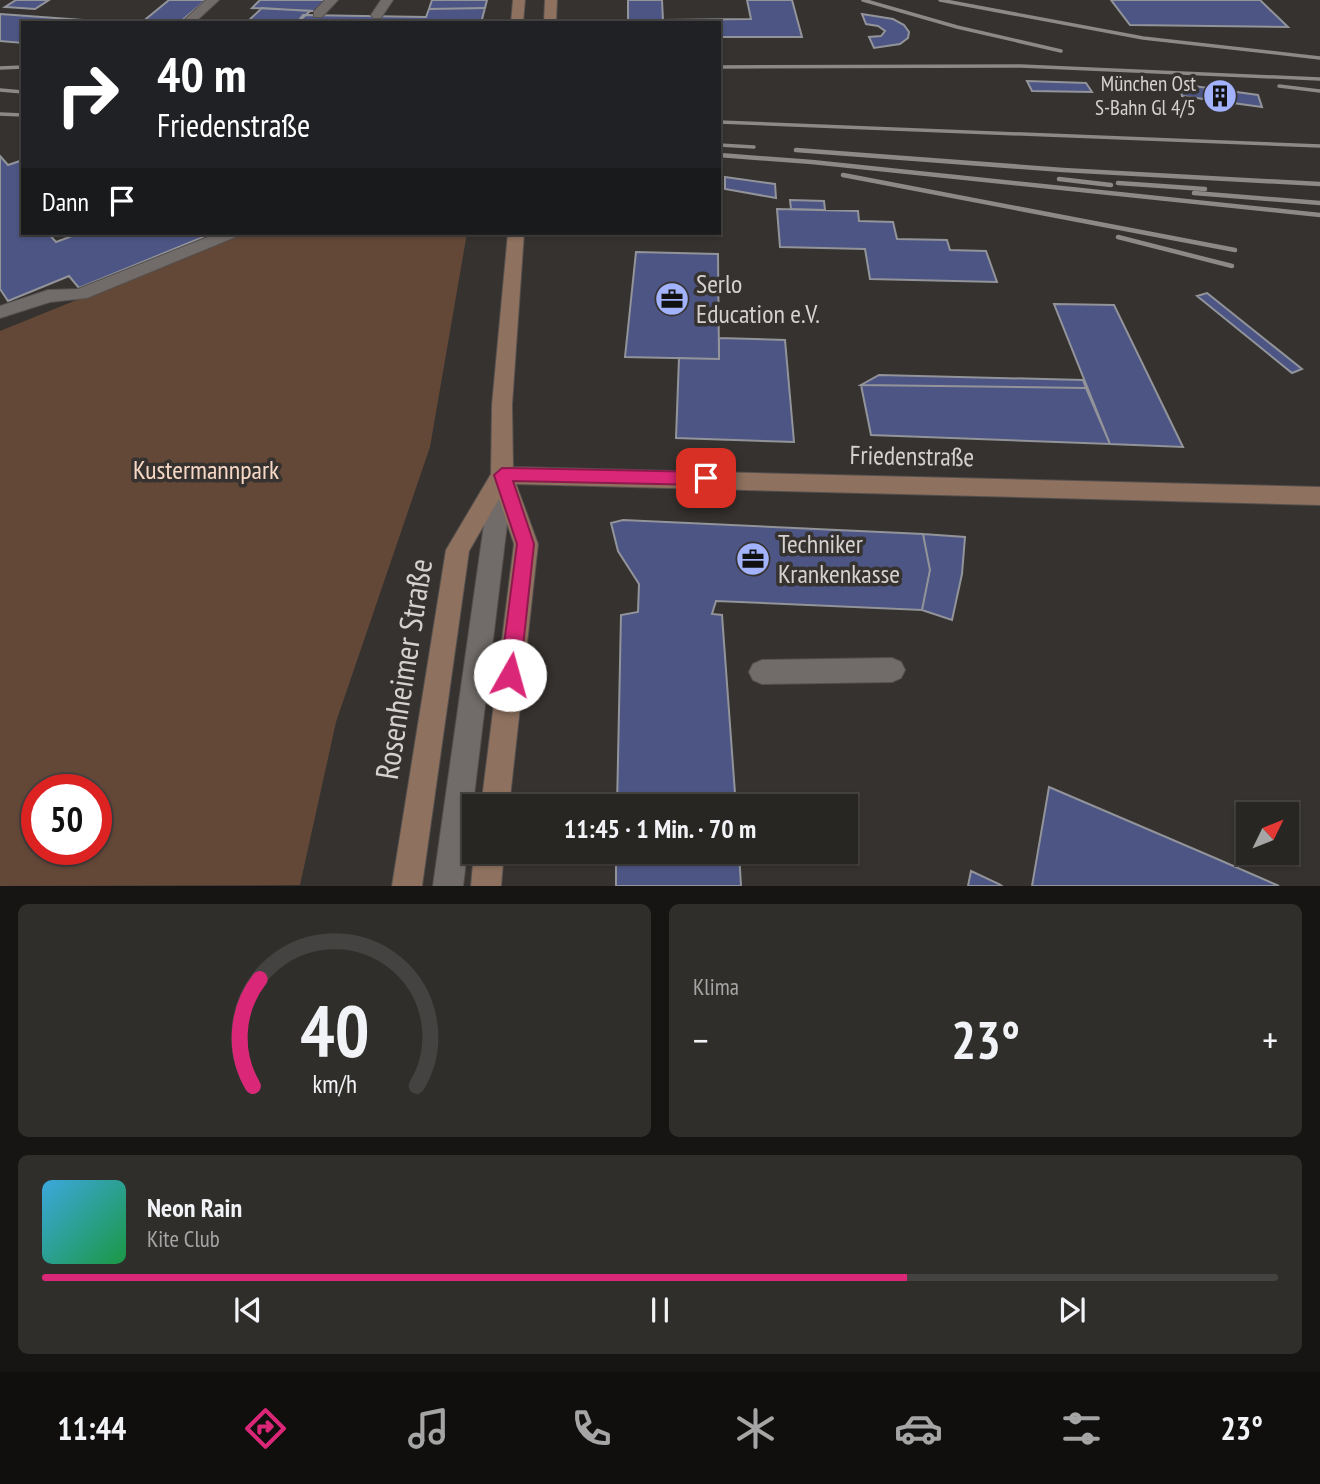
<!DOCTYPE html>
<html lang="de">
<head>
<meta charset="utf-8">
<style>
	:root { --surface:#282623; --page:#302e2b; --text:#f1f3f6; --muted:#a5a5a6; --line:#444341; --accent:#db2777 }
	body { margin:0; font-family:"PT Sans Narrow",sans-serif; background:var(--page); color:var(--text); height:100vh; display:flex; flex-direction:column; font-size:26px; white-space:nowrap }
	* { box-sizing:border-box; margin:0 }
	p { font-size:23px; color:var(--muted) }
	.icon { flex:none; width:38px; height:38px; fill:none; stroke:currentColor; stroke-width:2; stroke-linecap:round; stroke-linejoin:round }
	.map { position:relative; height:886px; overflow:hidden }
	.sheet { display:flex; flex-direction:column; gap:18px; padding:18px; background:#161513; flex:1 }
	.sheet>* { flex:none }
	.top-card { position:absolute; left:21px; top:21px; width:700px; height:214px; border-radius:0px; box-shadow:0 2px 5px #0004,0 0 0 2px var(--line); background:#202124; color:#fff; overflow:hidden }
	.needle { width:46px; rotate:47deg }
	.controls { position:absolute; left:1236px; top:802px; display:grid; gap:14px }
	.controls a { display:grid; place-items:center; width:63px; height:63px; border-radius:0px; background:var(--surface); box-shadow:0 2px 5px #0004,0 0 0 2px var(--line); font-size:35px }
	.speed { position:absolute; left:21px; top:774px; display:flex; gap:14px; font-size:35px; font-weight:700; text-align:center }
	.speed>* { display:grid; place-content:center; width:91px; height:91px; border-radius:50%; background:var(--surface); box-shadow:0 2px 5px #0004,0 0 0 2px var(--line); line-height:1 }
	.speed .limit { border:10px solid #d22; background:#fff; color:#111 }
	.pin { position:absolute; display:grid; place-items:center; width:60px; height:60px; color:#fff; margin:-30px; border-radius:14px; box-shadow:0 4px 10px #0006 }
	.me { position:absolute; width:77px; margin:-38px; rotate:7deg; stroke-linejoin:round; filter:drop-shadow(0 0 5px #0008) }
	.turn { display:flex; align-items:center; gap:24px; height:147px; padding:0 21px; font-size:32px }
	.turn .icon { width:91px; height:91px; stroke-width:2.5 }
	.turn b { display:block; font-size:49px; line-height:60px }
	.then { display:flex; align-items:center; height:66px; padding:0 21px; background:#0003; gap:14px; font-size:26px }
	.big { font-size:52px; font-weight:700; line-height:1.1 }
	.sheet .card { flex:1; display:flex; flex-direction:column; justify-content:center; gap:10px; min-width:0; padding:0 24px; border-radius:10px; background:var(--page) }
	.sheet .dial { align-items:center; gap:0 }
	.dial svg { height:182px; overflow:visible; fill:none; stroke:var(--line); stroke-width:7; stroke-linecap:round; text-anchor:middle }
	.dial text { fill:var(--text); stroke:none }
	.song { display:flex; align-items:center; gap:21px }
	.cover { width:84px; height:84px; border-radius:10px; background:linear-gradient(135deg,hsl(200 70% 55%),hsl(140 70% 35%)) }
	.played { height:7px; border-radius:4px; background:linear-gradient(90deg,var(--accent) 70%,var(--line) 70%) }
	.keys { display:flex; justify-content:space-around; direction:ltr }
	.heat { display:flex; justify-content:space-between; align-items:center; font-size:38px; direction:ltr }
	.sheet .tiles { flex:1; display:grid; gap:18px; grid-template-columns:1fr 1fr }
	.card:last-child { grid-column:span 2 }
	.trip { position:absolute; left:462px; top:794px; width:396px; height:70px; border-radius:0px; background:var(--surface); box-shadow:0 2px 5px #0004,0 0 0 2px var(--line); font-weight:700; line-height:70px; text-align:center }
	.menu { display:flex; height:112px; justify-content:space-around; align-items:center; background:#100f0e; color:var(--muted) }
	.menu .icon { width:49px; height:49px }
	.menu .on { color:var(--accent) }
	.menu b { font-size:32px; color:var(--text) }
	.map>svg:first-child { display:block }
	.green { fill:#634838; fill-rule:evenodd }
	.building { fill:#4c5583; stroke:#92949a; stroke-width:2 }
	.lines { fill:none; stroke-linecap:round; stroke-linejoin:round }
	.lane-casing { stroke:#55504e; stroke-width:2 }
	.secondary-casing { stroke:#55504e; stroke-width:2 }
	.lane { fill:#716c69; fill-rule:evenodd }
	.secondary { fill:#8e715e; fill-rule:evenodd }
	.rail-far1 { stroke:#8d8987; stroke-width:3.5 }
	.rail { stroke:#8d8987; stroke-width:4.5 }
	.route { fill:#db2777; stroke:#8e194d; stroke-width:2 }
	.labels { text-anchor:middle; stroke-width:7; stroke-linejoin:round; paint-order:stroke }
	.far-poi-label { font-size:21px; fill:#d5d1d0; stroke:#36322f; text-anchor:end }
	.poi-label { font-size:26px; fill:#d5d1d0; stroke:#36322f; text-anchor:start }
	.street-label { font-size:26px; fill:#d5d1d0; stroke:#36322f }
	.park-label { font-size:26px; fill:#f7d8c6; stroke:#36322f }
	.near-street-label { font-size:32px; fill:#d5d1d0; stroke:#36322f }
</style>
</head>
<body>
<div class="map">
<svg width="1320" height="886" viewBox="0 0 1320 886">
	<rect width="100%" height="100%" fill="#36322f"/>
	<path class="green" d="M242,233h225l-37,214 -94,275 -36,163 -300,1v-555zM37,789h59v60h-59z"/>
	<path class="building" d="M16,0h33l-14,9 -30,-2z
		M169,0h37l-27,23h-38z
		M260,0h66l-10,11 -64,-3z
		M432,0h55l-2,8 -56,1z
		M628,0h34l1,20 88,-1 -4,-19h45l10,37h-83v-14h-91z
		M1111,0h149l28,27 -158,-2z
		M262,8l48,3 -13,12h-51z
		M485,8l-4,15h-184l6,-8 123,2 3,-8z
		M0,14l111,8 -88,1v20l-23,-2z
		M862,14l31,5 11,6 5,7 -1,6 -8,6 -26,4 -5,-11 12,-1 4,-5 -7,-5 -12,-2z
		M1027,81l59,2 6,9 -60,-1z
		M1179,84l79,11 4,12 -80,-11z
		M0,156l8,9 15,-5v73h25l8,9 24,-9h133l-134,55 -10,-12 -61,25 -8,-12z
		M725,177l50,7 1,14 -51,-9z
		M790,200l34,1 1,9 -34,-1z
		M777,209l81,2 1,10 34,1 4,17 50,1 3,10 36,1 11,31 -127,-3 -5,-30 -85,-2z
		M636,252l82,2 1,105 -94,-2z
		M1207,293l95,76 -10,4 -95,-77z
		M1054,304l60,1 69,142 -73,-3z
		M719,338l66,2 9,102 -118,-4 3,-80 40,1z
		M879,375l204,5 3,8 -225,-3z
		M861,385l225,3 24,56 -239,-9z
		M623,520l300,14 7,36 -8,40 -206,-9 -4,13 10,1 14,192h-119l4,-192 17,-3 1,-28 -21,-33 -7,-28z
		M923,534l42,3 -3,37 -10,46 -30,-10 8,-40z
		M1049,787l166,71 64,28h-247z
		M616,852h123l2,34h-125z
		M971,871l28,13 3,2h-34z"/>
	<g class="lines">
		<g class="lane-casing">
			<path id="lane" d="M206,0h13l-25,23h-13z
				M325,0h13l-16,17h-8v-6z
				M381,0h12l-12,18h-8l-2,-3z
				M218,233h22l-2,3 -151,62 -37,4 -50,16v-12l48,-16 30,-1z
				M502,467l8,2 3,6 -50,411h-30l58,-411 3,-6z
				M892,658l9,4 4,8 -4,8 -9,4 -130,2 -9,-4 -4,-8 4,-8 9,-4z"/>
		</g>
		<g class="secondary-casing">
			<path id="secondary" d="M513,0h12l-2,23h-12z
				M545,0h12l-1,23h-12z
				M508,233h16l-12,172 1,62 807,20v18l-804,-21 22,60 -29,263h-28l33,-263 -15,-45 -30,52 -47,335h-30l54,-336 45,-76 1,-69z
				M474,852h30l-3,34h-30z"/>
		</g>
		<use href="#lane" class="lane"/>
		<use href="#secondary" class="secondary"/>
		<path class="rail-far1" d="M863,0l94,27 104,24
			M940,0l203,38 177,20
			M719,67l302,-1 299,13
			M0,68l23,-1
			M1279,86l41,5
			M0,90l23,2
			M0,114l23,1
			M719,122l601,24
			M719,145l35,2"/>
		<path class="rail" d="M796,150l267,20 257,14
			M719,155l93,7 508,53
			M843,175l392,75
			M1059,179l52,6
			M1118,183l87,6
			M1194,193l126,10
			M1118,237l114,29"/>
	</g>
	<path class="route" d="M502,468l204,4 9,6 -9,7 -193,-4 21,63 -14,131 -3,7 -7,2 -7,-2 -3,-7 17,-131 -23,-69z"/>
	<defs>
		<g id="building-disc" transform="scale(1.75)"><circle r="9.5" fill="#a2b2fd" stroke="#36322f"/><path d="M-4-6H4V6H1V3H-1V6H-4ZM-2.5-4.3h1.7v1.8h-1.7ZM.8-4.3h1.7v1.8H.8ZM-2.5-1h1.7V.8h-1.7ZM.8-1h1.7V.8H.8Z" fill="#111"/></g>
		<g id="office-disc" transform="scale(1.75)"><circle r="9.5" fill="#a2b2fd" stroke="#36322f"/><path d="M-6-3h4V-5.5h4V-3h4V5H-6ZM-1-4.5V-3h2v-1.5ZM-6 0V1H6V0Z" fill="#111"/></g>
	</defs>
	<g fill-rule="evenodd">
		<use href="#building-disc" x="1220" y="96"/>
		<use href="#office-disc" x="672" y="299"/>
		<use href="#office-disc" x="753" y="559"/>
	</g>
	<g class="labels">
		<g class="far-poi-label">
			<text x="1196" y="91">München Ost<tspan x="1196" dy="24">S-Bahn Gl 4/5</tspan></text>
		</g>
		<g class="poi-label">
			<text x="696" y="293">Serlo<tspan x="696" dy="30">Education e.V.</tspan></text>
			<text x="778" y="553">Techniker<tspan x="778" dy="30">Krankenkasse</tspan></text>
		</g>
		<g class="street-label">
			<text transform="translate(912 456) rotate(1)" y="9">Friedenstraße</text>
		</g>
		<g class="park-label">
			<text x="206" y="479">Kustermannpark</text>
		</g>
		<g class="near-street-label">
			<text transform="translate(404 669) rotate(-81)" y="11">Rosenheimer Straße</text>
		</g>
	</g>
</svg>
<div class="controls">
<a><svg class="needle" viewBox="-14 -14 28 28"><path d="M0-13l5 13h-10z" fill="#e53935"/><path d="M0 13l5-13h-10z" fill="#a5a5a6"/></svg></a>
</div>
<div class="speed"><div class="limit">50</div></div>
<div class="pin" style="left:706px;top:478px;background:#d93025"><svg class="icon" aria-label="arrive" viewBox="0 0 24 24"><path d="M6 21V4h12l-3 4 3 4H6"/></svg></div>
<svg class="me" style="left:510px;top:675px" viewBox="-20 -20 40 40"><circle r="19" fill="#fff"/><path d="M0-13L10 11 0 6-10 11z" fill="#db2777"/></svg>
<div class="trip">11:45 · 1 Min. · 70 m</div>
<div class="top-card">
<div class="turn"><svg class="icon" aria-label="right" viewBox="0 0 24 24"><path d="M7 20v-9h11M14 6l5 5-5 5"/></svg><div><b>40 m</b>Friedenstraße</div></div>
<div class="then">Dann<svg class="icon" aria-label="arrive" viewBox="0 0 24 24"><path d="M6 21V4h12l-3 4 3 4H6"/></svg></div>
</div>
</div>
<section class="sheet">
<div class="tiles">
<div class="card dial"><svg viewBox="0 0 100 80">
<path d="M14 69A42 42 0 1 1 86 69"/>
<path d="M14 69A42 42 0 0 1 17 22" stroke="#db2777"/>
<text x="50" y="56" font-size="32" font-weight="700">40</text>
<text x="50" y="72" font-size="11">km/h</text>
</svg></div>
<div class="card"><p>Klima</p>
<div class="heat"><a>−</a><b class="big">23°</b><a>+</a></div>
</div>
<div class="card">
<div class="song"><i class="cover"></i><div><b>Neon Rain</b><p>Kite Club</p></div></div>
<div class="played"></div>
<div class="keys"><svg class="icon" aria-label="previous" viewBox="0 0 24 24"><path d="M18 5L8 12l10 7zM5 5v14"/></svg><svg class="icon" aria-label="pause" viewBox="0 0 24 24"><path d="M8 5v14M16 5v14"/></svg><svg class="icon" aria-label="next" viewBox="0 0 24 24"><path d="M6 5l10 7-10 7zM19 5v14"/></svg></div>
</div>
</div>
</section>
<nav class="menu">
<b>11:44</b>
<svg class="icon on" aria-label="directions" viewBox="0 0 24 24"><path d="M12 3l9 9-9 9-9-9zM9 14v-3h6M13 9l2 2-2 2"/></svg>
<svg class="icon" aria-label="music" viewBox="0 0 24 24"><path d="M9 18V5l10-2v13"/><circle cx="6" cy="18" r="3"/><circle cx="16" cy="16" r="3"/></svg>
<svg class="icon" aria-label="phone" viewBox="0 0 24 24"><path d="M5 4h4l2 5-3 2q2 4 5 5l2-3 5 2v4C11 20 4 13 5 4z"/></svg>
<svg class="icon" aria-label="climate" viewBox="0 0 24 24"><path d="M12 3v18M4 7l16 10M4 17L20 7"/></svg>
<svg class="icon" aria-label="car" viewBox="0 0 24 24"><path d="M5 17H2v-5l4-1 3-4h7l3 4 3 1v5h-3M9 17h6M6 11h13"/><circle cx="7" cy="17" r="2"/><circle cx="17" cy="17" r="2"/></svg>
<svg class="icon" aria-label="filters" viewBox="0 0 24 24"><path d="M4 7h16M4 17h16"/><circle cx="9" cy="7" r="2"/><circle cx="15" cy="17" r="2"/></svg>
<b>23°</b>
</nav>
</body>
</html>
